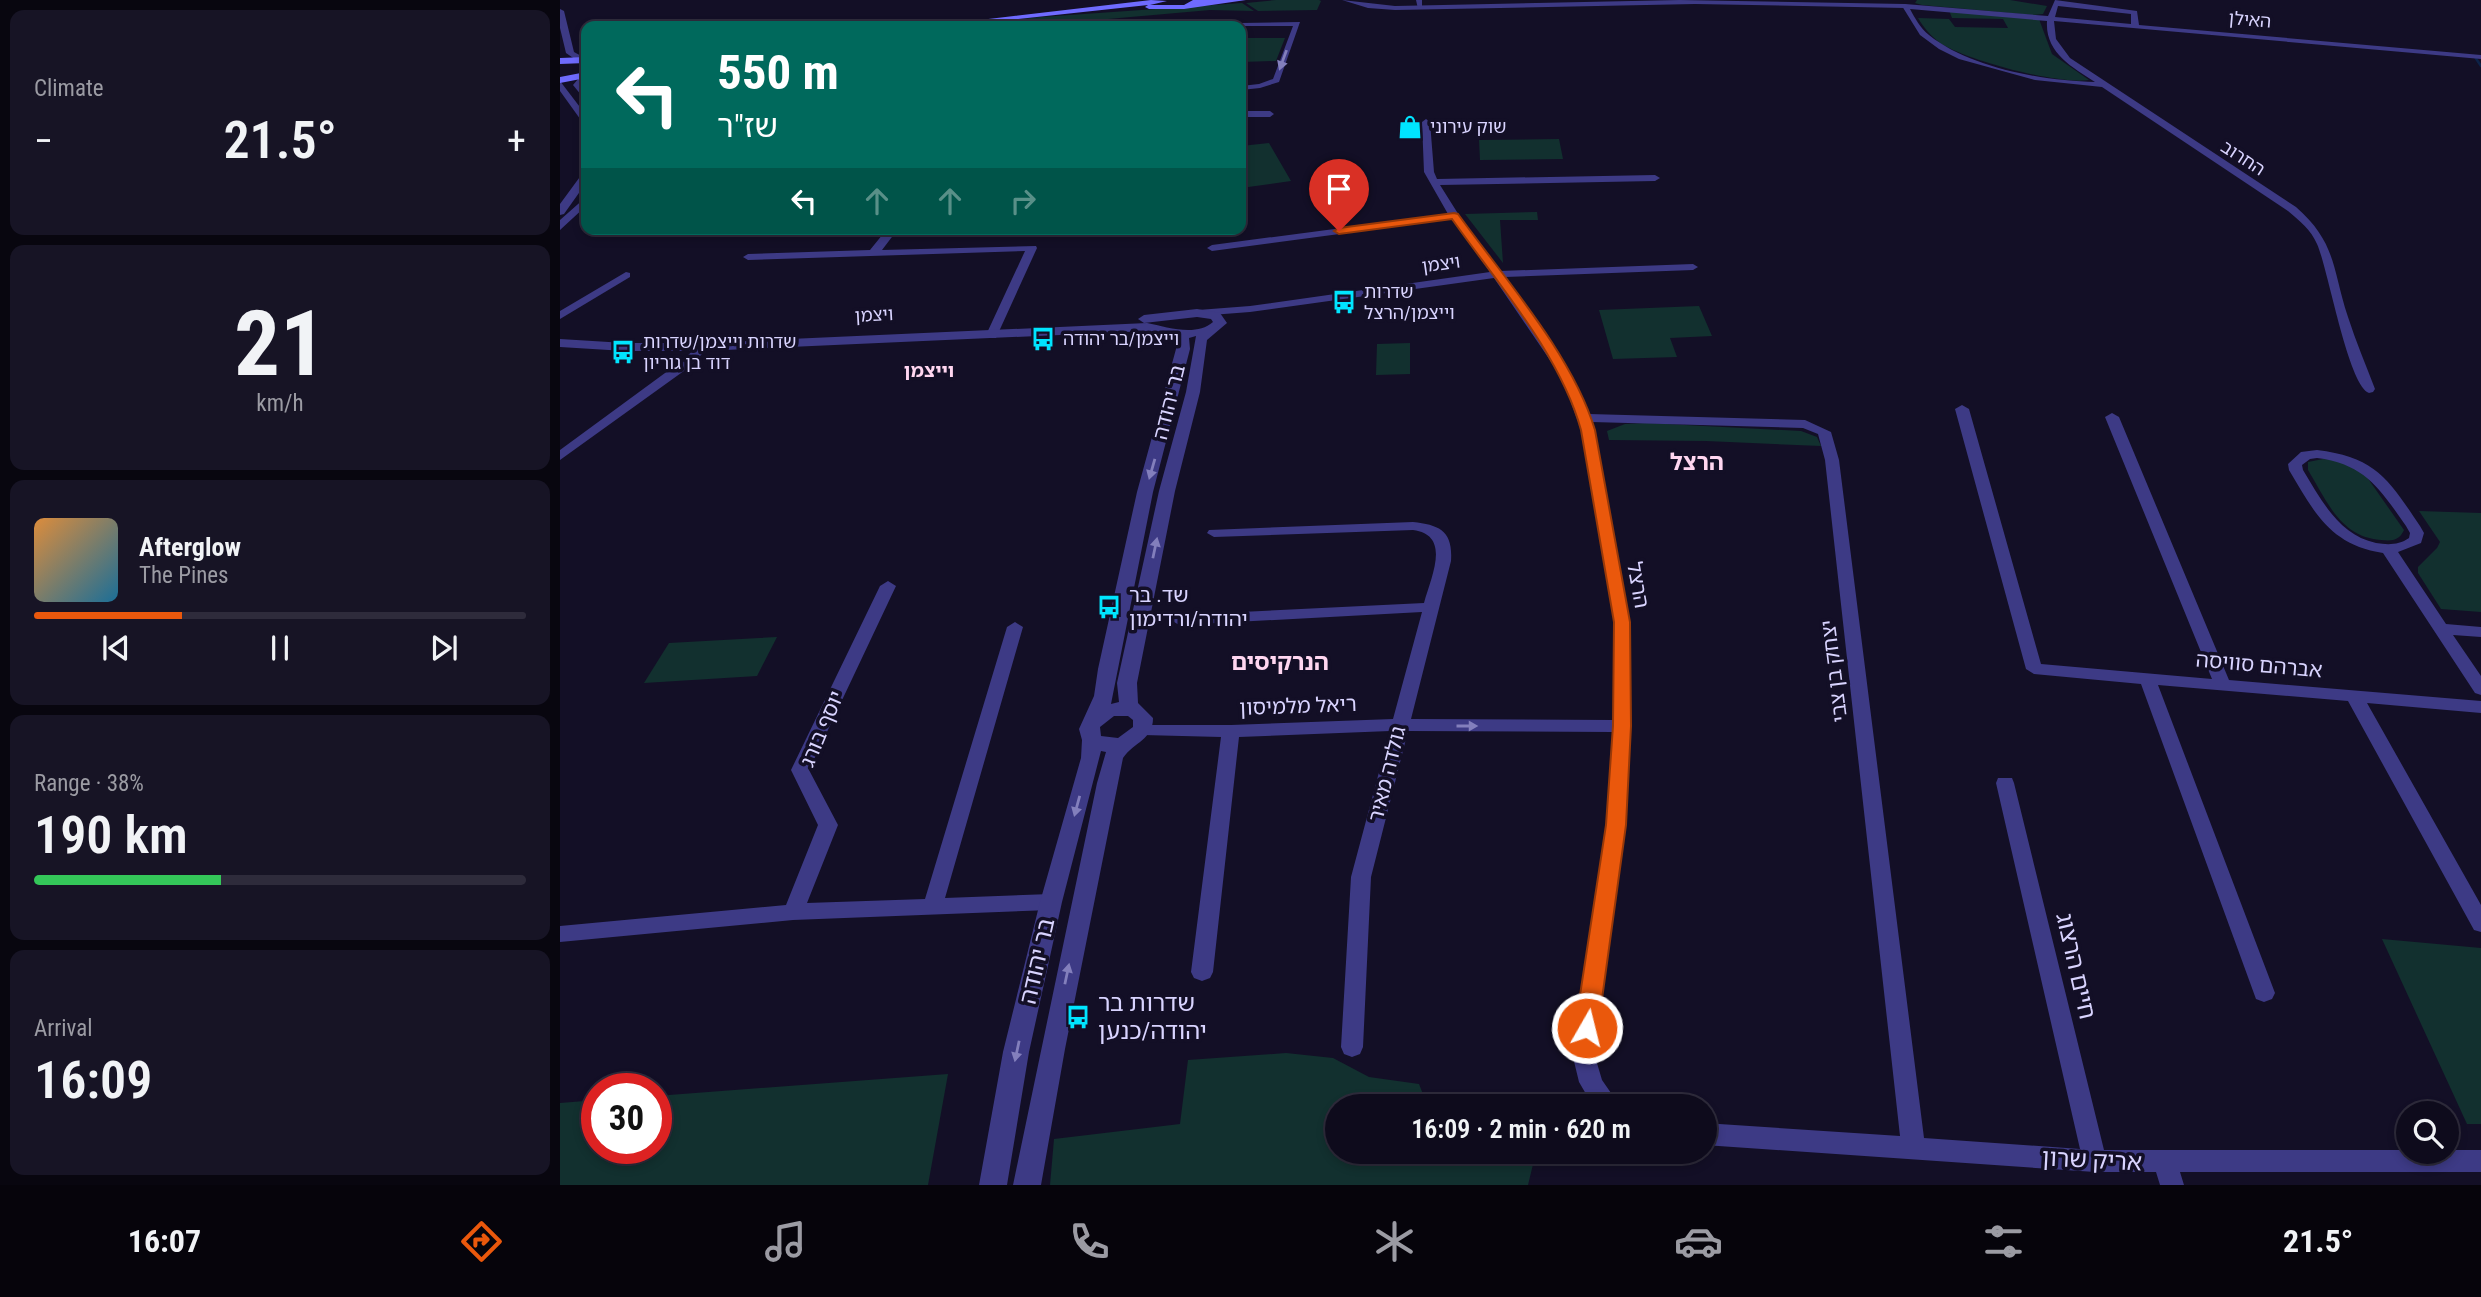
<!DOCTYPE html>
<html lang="en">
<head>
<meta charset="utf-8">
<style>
	:root { --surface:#0e0b1c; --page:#171425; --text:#f1f3f6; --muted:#9b9ba3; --line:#2e2b3b; --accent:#ea580c }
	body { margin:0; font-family:"Roboto Condensed","Noto Sans Hebrew",sans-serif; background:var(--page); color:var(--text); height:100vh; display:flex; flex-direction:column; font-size:26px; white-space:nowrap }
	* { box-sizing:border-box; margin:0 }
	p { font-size:23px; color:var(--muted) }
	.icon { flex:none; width:38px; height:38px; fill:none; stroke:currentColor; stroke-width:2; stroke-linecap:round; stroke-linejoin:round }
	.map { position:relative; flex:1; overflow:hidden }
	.drawer { display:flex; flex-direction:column; gap:10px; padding:10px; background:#08060f; width:560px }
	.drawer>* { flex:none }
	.banner { position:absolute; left:21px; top:21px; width:665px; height:214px; border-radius:14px; box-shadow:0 4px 10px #0003,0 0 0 2px var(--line); background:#00695c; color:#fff; overflow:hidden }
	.fabs { position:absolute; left:1836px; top:1101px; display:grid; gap:14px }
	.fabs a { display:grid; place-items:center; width:63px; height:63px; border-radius:50%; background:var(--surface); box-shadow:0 4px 10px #0003,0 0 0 2px var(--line); font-size:35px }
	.speed { position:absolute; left:21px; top:1073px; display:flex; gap:14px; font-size:35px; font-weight:700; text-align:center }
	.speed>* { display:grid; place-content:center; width:91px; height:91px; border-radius:50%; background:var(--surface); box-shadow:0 4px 10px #0003,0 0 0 2px var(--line); line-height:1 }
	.speed .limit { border:10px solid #d22; background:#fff; color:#111 }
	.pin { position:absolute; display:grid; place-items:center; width:60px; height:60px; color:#fff; margin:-72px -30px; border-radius:50% 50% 50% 0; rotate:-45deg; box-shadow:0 0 7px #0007 }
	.pin .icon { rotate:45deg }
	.me { position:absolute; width:77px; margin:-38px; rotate:8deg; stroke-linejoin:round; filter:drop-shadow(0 0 5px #0008) }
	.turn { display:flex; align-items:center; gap:24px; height:147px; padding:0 21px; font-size:32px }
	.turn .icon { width:91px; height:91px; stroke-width:2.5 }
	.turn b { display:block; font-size:49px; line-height:60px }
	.lanes { display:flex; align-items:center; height:66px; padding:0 21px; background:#0003; justify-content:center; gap:35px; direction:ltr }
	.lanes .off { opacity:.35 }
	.big { font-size:52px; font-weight:600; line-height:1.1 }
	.drawer .card { flex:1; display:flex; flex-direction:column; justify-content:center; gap:10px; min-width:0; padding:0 24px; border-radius:14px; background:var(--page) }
	.drawer .dial { align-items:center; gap:0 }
	.dial b { font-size:91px; line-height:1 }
	.song { display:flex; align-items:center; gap:21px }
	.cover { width:84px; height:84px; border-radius:10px; background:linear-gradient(135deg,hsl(30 70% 55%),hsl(200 70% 35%)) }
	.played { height:7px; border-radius:4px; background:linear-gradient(90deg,var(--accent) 30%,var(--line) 30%) }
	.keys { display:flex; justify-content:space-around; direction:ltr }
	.heat { display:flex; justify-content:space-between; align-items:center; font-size:38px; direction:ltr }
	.charge { height:10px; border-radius:5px; background:linear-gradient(90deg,#34c759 38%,var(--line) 0) }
	.trip { position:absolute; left:765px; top:1094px; width:392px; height:70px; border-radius:35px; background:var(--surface); box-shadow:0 4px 10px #0003,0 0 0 2px var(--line); font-weight:600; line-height:70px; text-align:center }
	.tabs { display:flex; height:112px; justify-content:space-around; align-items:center; background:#06040b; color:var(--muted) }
	.tabs .icon { width:49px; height:49px }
	.tabs .active { color:var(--accent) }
	.tabs b { font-size:32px; color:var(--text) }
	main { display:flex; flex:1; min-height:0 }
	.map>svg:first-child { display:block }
	.green { fill:#12302f }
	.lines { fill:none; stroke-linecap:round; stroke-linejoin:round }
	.stream { stroke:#0c2248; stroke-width:2.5 }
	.minor { fill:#3d3a85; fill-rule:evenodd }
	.tertiary { fill:#3d3a85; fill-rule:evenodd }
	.secondary { fill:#6f6bff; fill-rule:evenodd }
	.oneway { fill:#837fbc }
	.route { fill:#ea580c; stroke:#983908; stroke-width:2 }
	.labels { text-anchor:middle; stroke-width:7; stroke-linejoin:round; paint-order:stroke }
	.far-street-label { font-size:18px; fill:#d9d4ff; stroke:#130f26 }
	.far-poi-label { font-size:18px; fill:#d9d4ff; stroke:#130f26; text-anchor:start }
	.far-neighbourhood-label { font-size:19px; font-weight:bold; fill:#ffd6f0; stroke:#130f26 }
	.street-label { font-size:21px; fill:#d9d4ff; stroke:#130f26 }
	.poi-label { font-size:21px; fill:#d9d4ff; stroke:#130f26; text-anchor:start }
	.neighbourhood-label { font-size:23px; font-weight:bold; fill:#ffd6f0; stroke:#130f26 }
	.near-street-label { font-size:24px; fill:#d9d4ff; stroke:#130f26 }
	.near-poi-label { font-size:24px; fill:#d9d4ff; stroke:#130f26; text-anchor:start }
</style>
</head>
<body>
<main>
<section class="drawer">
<div class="card"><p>Climate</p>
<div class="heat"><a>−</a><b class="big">21.5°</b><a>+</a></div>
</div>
<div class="card dial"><b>21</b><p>km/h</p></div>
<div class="card">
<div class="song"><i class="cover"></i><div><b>Afterglow</b><p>The Pines</p></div></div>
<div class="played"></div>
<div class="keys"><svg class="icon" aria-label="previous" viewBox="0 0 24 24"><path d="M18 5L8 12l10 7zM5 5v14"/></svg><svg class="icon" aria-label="pause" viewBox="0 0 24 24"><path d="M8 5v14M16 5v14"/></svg><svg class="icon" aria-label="next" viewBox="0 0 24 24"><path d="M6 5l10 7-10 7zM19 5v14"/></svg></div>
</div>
<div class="card"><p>Range · 38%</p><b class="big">190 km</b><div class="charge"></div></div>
<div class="card"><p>Arrival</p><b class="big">16:09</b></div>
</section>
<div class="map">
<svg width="1921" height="1185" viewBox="0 0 1921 1185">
	<rect width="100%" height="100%" fill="#130f26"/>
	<path class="green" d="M716,0h43l2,1 -4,9 -59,1 -12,-8z
		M1357,0h93l37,6 -4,8 -10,1 -111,-10 -7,-2z
		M682,3l12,8 -44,-1 -181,16h-76l88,-9z
		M1389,10l90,9 13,35 37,26c-31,5 -123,-20 -149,-37 -9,-7 -16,-15 -22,-25l31,1 6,8 53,1 -5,-9 -51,-1z
		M681,38h44l-9,23 -35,1z
		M999,139l4,20 -83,1 -1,-20z
		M709,143l22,38 -50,7v-42z
		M977,212l1,8h-38l3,43 -38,-49z
		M1139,306l13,30 -42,2 7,19 -64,2 -14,-49z
		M850,343v31l-34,1 1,-31z
		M1087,423l154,8 16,6 4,9 -115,-5 -97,-1 -2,-9 18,-7z
		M1763,459l18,1 21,10 42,60c-5,11 -12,11 -23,10 -41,-3 -54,-39 -73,-70v-8z
		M1859,511l62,2v99l-40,-3 -23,-36v-6l19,-19 3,-6z
		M217,637l-20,39 -113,7 25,-40z
		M1822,939l99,9v176h-14z
		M726,1053l47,5 36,19 50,7 7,18 13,4h-102v46h199l-8,33h-478l4,-46 126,-15 8,-64z
		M388,1074l-20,111h-368v-82l37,-3v48h59v-52z"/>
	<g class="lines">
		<path class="stream" d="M1915,57l6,9"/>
		<path class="minor" d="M856,0h6v9h-4z
			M1495,0l82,11 2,14 342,30v4l-427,-38 2,18 14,19 226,149c41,36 36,62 52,110 8,25 18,48 27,72l-2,3 -4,1c-21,-8 -41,-125 -52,-149 -6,-14 -17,-23 -29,-33l-186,-124 -67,-7 -76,-21 -20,-10 -19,-14 -18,-29 3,-2 143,12zM1498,6l73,8v10l-76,-7zM1350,9l137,12c-2,32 25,46 48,61 -51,-1 -125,-14 -166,-47 -9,-7 -14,-17 -19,-26z
			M740,22l-21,60 -19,6 -19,2v-4l18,-2 14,-5 20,-53h-119l4,-2z
			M681,111h29l4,3 -4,3h-29z
			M866,119l4,3 4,50 3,7 218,-4 5,3 -5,3 -215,4 22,35 38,51 193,-7 5,3 -5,3 -188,7 61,89 23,48 216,6 26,12 8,28 85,678 156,11 -84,-366 2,-5h14l2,5 90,367h377v22h-301l4,13h-24l-4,-13h-61l-391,-27v-22l196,13 -75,-676 -7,-26 -15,-6 -211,-6 38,200 1,104 -5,99 -32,228 8,27 18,26h-27l-14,-24 -7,-29 34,-228 7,-93 -205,-1 -37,146 -8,170 -3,7 -8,3 -8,-3 -3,-7 10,-170 39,-146 -151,6 -26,235 -3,6 -8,3 -8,-3 -3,-6 30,-235 -78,-2 -6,-2 -3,-4 3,-4h94l162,-6 29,-107 -243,13 -8,-5 8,-5 245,-12c7,-26 28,-68 -11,-73l-199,7 -7,-4 2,-3 204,-8c27,3 40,9 38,39l-40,158 202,1 1,-98 -33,-192 -12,-33 -15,-31 -60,-88 -244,34 -52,4 -6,-3 6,-3 52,-4 240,-34 -38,-53 -240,32 -5,-3 5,-3 236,-31 -24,-42 -2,-50z
			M327,229h11l-16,21 154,-4 1,2 -41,90h-8l-2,-3 39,-84 -277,9 -5,-3 5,-3 122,-4z
			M66,272l4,1v4l-70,42v-8z
			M150,336l6,4 -28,28 -128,92v-10l120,-88z
			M1402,405l7,4 72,255 171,15 -107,-262 7,-4 7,4 110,263 252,21v12l-114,-10 114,202v27l-7,-2 -126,-229 -190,-16 117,308 -3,6 -8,3 -8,-3 -115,-315 -107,-10 -8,-5 -71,-260z
			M1757,450c59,7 72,30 103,76l4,7 -3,10 -23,9 48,72 35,3v10l-28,-2 28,41v19l-6,-2 -92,-140c-53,-8 -69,-41 -94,-83l-1,-6 13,-12zM1757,458c48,6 63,31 89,68l4,7 -1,5c-10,7 -21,7 -33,5 -37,-8 -55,-43 -73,-73l-1,-5 8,-6z
			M328,581l8,5 -87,184 29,55 -31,78 118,-4 82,-272 8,-5 8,5 -78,271 106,-4 7,2 3,6 -3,6 -7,2 -258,10 -233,22v-16l226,-21 32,-80 -27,-55 89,-184z"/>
		<path class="tertiary" d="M782,0l53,6 285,-6 225,4 4,2 -4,2 -210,-4 -300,6 -27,-2z
			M0,9l4,2 10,41 11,6v4h-6l-13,-9 -6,-25z
			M24,72l2,7 -3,6 3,6v10l-13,-16z
			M0,81l26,34v9l-3,-1 -23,-32z
			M26,173v10l-22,31 -4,1v-11l22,-30z
			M26,197v9l-26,24v-10z
			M637,309l23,4 7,10 -20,17 -7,52 -25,99 -38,192 1,20 15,15c0,22 -19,24 -30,40l-58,291 -24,136h-28l84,-402 9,-31 -5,-1 -39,151 -33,150 -22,133h-28l24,-133 37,-150 41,-144 1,-18 -3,-11 15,-33 4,-27 39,-177 39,-143v-10l-3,-3 -26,-5 -444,20h-78l-65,-4v-8l65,4h78l444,-20c20,4 49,14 66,-1l-2,-3 -14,-2 -53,6 -6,-4 6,-4zM636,336l-10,56 -27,99 -42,192 2,19 -8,2 42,-212 37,-143 -1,-11zM554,716h14l5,4v7l-15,11 -17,-2 -1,-9z"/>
		<path class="secondary" d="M591,0l16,1 -17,4h34l9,-5h53l-62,9h-35l-4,-2 3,-2 -195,21h-24z
			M26,57v6l-26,1v-6z
			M26,72v6l-26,5v-6z"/>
	</g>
	<defs><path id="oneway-solid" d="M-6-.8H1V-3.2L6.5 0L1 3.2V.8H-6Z" transform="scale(1.75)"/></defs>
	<g class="oneway">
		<use href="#oneway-solid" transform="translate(723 60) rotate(110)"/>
		<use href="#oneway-solid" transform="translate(592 469) rotate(106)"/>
		<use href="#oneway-solid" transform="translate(595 548) rotate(-78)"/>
		<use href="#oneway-solid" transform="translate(907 726)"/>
		<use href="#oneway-solid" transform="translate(517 806) rotate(105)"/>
		<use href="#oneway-solid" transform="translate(507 974) rotate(-78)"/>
		<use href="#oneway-solid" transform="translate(457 1051) rotate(102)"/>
	</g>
	<path class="route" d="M894,213l4,1c46,64 114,140 137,216l35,192 1,104 -5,99 -28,203 -3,7 -8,3 -8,-3 -4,-7 31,-203 7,-99 1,-104 -33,-192c-21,-76 -84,-147 -129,-211l-113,15 -5,-3 5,-3z"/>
	<defs>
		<g id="shop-bare" transform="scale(1.89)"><path d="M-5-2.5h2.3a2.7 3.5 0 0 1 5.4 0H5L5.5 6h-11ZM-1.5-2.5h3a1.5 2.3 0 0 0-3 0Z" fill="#00e5ff" stroke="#130f26" stroke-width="2.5" paint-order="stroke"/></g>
		<g id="bus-bare" transform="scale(1.89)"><path d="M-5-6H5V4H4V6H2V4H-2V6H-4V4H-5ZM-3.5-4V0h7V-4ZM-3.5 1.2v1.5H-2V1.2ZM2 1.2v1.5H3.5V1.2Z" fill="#00e5ff" stroke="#130f26" stroke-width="2.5" paint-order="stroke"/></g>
	</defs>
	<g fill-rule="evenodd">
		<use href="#shop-bare" x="850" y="127"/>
		<use href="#bus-bare" x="784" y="302"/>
		<use href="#bus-bare" x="483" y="339"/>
		<use href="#bus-bare" x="63" y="352"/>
		<use href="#bus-bare" x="549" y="607"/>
		<use href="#bus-bare" x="518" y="1017"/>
	</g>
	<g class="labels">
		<g class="far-street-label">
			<text transform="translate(1690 20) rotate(5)" y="6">האילן</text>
			<text transform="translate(1683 158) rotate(33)" y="6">החרוב</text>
			<text transform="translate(881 264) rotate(-8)" y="6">ויצמן</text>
			<text transform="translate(314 315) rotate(-3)" y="6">ויצמן</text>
		</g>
		<g class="far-poi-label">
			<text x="870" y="133">שוק עירוני</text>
			<text x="804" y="298">שדרות<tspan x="804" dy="21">וייצמן/הרצל</tspan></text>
			<text x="503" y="345">וייצמן/בר יהודה</text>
			<text x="83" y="348">שדרות וייצמן/שדרות<tspan x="83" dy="21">דוד בן גוריון</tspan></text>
		</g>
		<g class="far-neighbourhood-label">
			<text x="369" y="377">וייצמן</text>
		</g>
		<g class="street-label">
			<text transform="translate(609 402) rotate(-76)" y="7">בר יהודה</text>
			<text transform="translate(1078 585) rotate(80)" y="7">הרצל</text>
			<text transform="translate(1699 665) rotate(5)" y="7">אברהם סוויסה</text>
			<text transform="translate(1274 671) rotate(-97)" y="7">יצחק בן צבי</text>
			<text transform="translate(738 706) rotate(-2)" y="7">ריאל מלמיסון</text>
			<text transform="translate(262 729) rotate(-67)" y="7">יוסף בורג</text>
			<text transform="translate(827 774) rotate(-76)" y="7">גולדה מאיר</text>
		</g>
		<g class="poi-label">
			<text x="569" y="602">שד. בר<tspan x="569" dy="24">יהודה/ורדימון</tspan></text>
		</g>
		<g class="neighbourhood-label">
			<text x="1137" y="470">הרצל</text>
			<text x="720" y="670">הנרקיסים</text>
		</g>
		<g class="near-street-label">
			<text transform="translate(477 961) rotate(-77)" y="8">בר יהודה</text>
			<text transform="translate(1516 966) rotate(77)" y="8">חיים הרצוג</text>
			<text transform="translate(1532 1160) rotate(3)" y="8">אריק שרון</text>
		</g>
		<g class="near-poi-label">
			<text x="538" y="1011">שדרות בר<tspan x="538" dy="28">יהודה/כנען</tspan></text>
		</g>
	</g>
</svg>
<div class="fabs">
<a><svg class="icon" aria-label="search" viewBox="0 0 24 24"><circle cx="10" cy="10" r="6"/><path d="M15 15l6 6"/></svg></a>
</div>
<div class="speed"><div class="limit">30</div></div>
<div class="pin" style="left:779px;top:231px;background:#d93025"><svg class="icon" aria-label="arrive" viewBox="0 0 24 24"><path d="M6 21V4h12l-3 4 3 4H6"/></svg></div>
<svg class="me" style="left:1027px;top:1028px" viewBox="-20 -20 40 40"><circle r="17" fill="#ea580c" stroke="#fff" stroke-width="3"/><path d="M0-11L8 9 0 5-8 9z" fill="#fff"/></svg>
<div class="trip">16:09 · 2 min · 620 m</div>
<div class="banner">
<div class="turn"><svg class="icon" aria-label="left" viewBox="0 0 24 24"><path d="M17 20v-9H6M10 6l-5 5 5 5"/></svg><div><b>550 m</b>שז&quot;ר</div></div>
<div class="lanes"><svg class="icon" aria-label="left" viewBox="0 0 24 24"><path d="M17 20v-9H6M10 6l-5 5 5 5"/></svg><svg class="icon off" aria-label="ahead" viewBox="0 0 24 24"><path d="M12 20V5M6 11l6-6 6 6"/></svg><svg class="icon off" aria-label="ahead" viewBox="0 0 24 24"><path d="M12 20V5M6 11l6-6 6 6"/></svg><svg class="icon off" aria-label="right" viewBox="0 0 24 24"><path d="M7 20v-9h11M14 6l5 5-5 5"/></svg></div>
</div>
</div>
</main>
<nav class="tabs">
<b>16:07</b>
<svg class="icon active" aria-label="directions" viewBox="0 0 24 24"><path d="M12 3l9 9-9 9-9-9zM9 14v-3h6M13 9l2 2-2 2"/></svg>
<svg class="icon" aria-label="music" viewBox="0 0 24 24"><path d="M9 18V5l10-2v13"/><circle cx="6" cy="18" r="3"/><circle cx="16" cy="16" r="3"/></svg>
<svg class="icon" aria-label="phone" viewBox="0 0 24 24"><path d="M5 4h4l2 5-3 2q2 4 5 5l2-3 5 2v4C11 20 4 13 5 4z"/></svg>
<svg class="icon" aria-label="climate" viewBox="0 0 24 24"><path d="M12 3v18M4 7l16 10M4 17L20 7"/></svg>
<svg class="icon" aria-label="car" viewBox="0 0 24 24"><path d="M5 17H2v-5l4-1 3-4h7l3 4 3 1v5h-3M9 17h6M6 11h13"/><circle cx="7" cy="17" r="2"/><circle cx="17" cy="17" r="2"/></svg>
<svg class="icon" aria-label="filters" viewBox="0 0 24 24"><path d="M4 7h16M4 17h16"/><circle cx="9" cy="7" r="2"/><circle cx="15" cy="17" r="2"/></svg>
<b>21.5°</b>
</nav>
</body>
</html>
